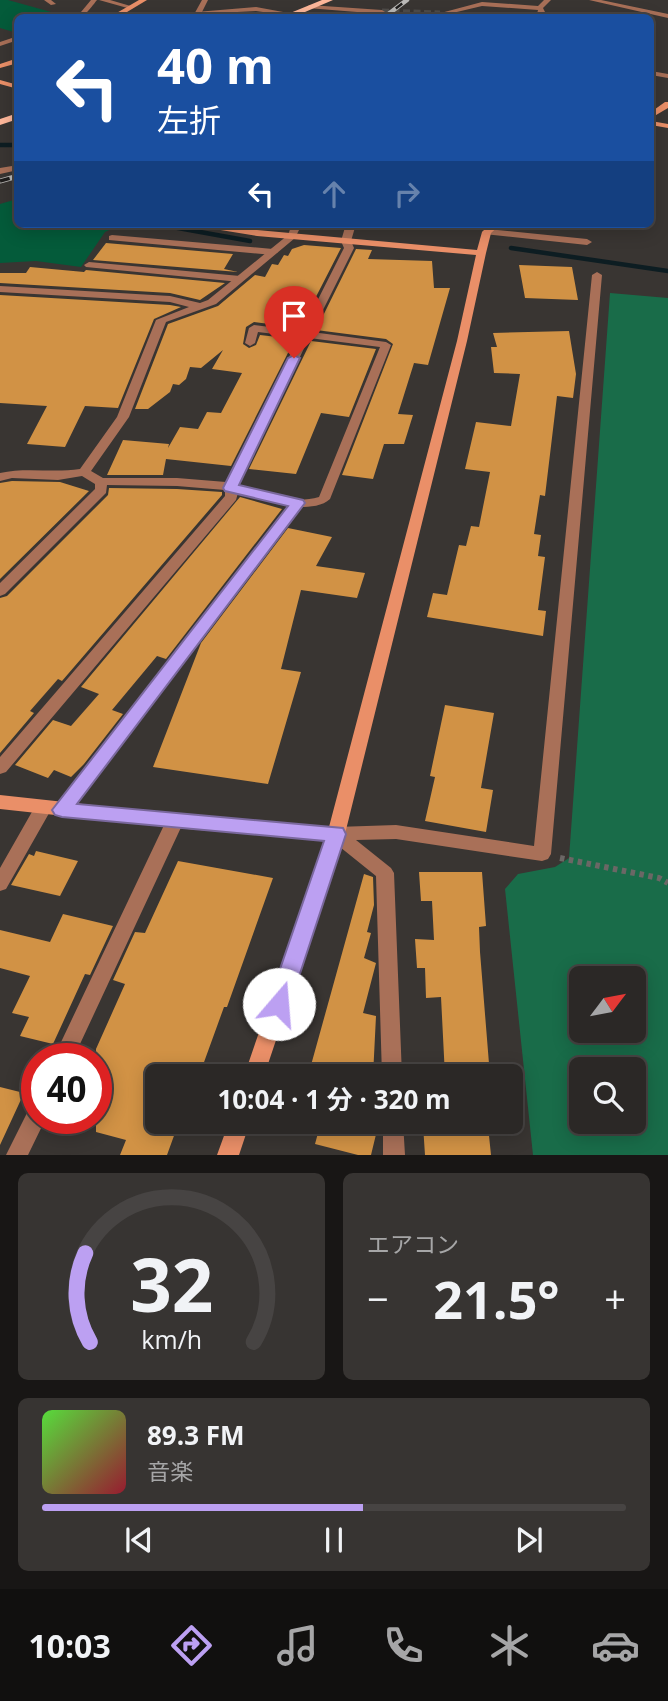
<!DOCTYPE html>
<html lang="ja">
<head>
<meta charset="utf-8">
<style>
	:root { --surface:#2b2826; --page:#373432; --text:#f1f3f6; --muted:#a6a6a7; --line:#474443; --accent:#bca0f2 }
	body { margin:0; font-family:"Open Sans","Noto Sans JP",sans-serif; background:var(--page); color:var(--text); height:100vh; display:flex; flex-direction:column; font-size:26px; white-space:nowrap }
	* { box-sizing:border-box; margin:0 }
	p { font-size:23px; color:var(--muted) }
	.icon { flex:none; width:38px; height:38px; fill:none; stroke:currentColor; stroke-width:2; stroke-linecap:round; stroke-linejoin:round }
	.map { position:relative; height:1155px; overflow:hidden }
	.drawer { display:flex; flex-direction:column; gap:18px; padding:18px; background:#181615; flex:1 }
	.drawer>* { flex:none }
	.top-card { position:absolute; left:14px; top:14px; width:640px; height:214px; border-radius:10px; box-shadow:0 4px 18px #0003,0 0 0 2px var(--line); background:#1a4fa0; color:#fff; overflow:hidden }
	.needle { width:46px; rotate:58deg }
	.fabs { position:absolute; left:569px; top:966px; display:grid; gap:14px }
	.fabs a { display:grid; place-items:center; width:77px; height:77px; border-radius:10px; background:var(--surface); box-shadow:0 4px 18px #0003,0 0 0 2px var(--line); font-size:35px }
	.speed { position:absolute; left:21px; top:1043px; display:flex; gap:14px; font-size:35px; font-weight:700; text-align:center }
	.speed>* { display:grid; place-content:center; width:91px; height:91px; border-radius:50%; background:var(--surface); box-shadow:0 4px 18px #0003,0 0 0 2px var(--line); line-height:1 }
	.speed .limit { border:10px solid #d22; background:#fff; color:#111 }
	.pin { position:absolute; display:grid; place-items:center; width:60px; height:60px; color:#fff; margin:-72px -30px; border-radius:50% 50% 50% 0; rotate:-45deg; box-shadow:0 0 7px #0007 }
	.pin .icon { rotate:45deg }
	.me { position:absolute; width:77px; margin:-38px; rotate:18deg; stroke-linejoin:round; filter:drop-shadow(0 0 5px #0008) }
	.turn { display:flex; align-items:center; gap:24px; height:147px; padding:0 28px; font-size:32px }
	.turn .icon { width:91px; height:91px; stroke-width:2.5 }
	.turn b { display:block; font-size:49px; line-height:60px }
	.lanes { display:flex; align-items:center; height:66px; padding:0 28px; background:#0003; justify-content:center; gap:35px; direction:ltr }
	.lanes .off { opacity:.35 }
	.big { font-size:52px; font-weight:700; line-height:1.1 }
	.drawer .card { flex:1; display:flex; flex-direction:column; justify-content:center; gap:10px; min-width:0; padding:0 24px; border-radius:10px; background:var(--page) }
	.drawer .dial { align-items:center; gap:0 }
	.dial svg { height:182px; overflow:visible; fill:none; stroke:var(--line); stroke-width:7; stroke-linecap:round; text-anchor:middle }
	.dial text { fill:var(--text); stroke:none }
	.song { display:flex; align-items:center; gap:21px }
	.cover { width:84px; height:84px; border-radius:10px; background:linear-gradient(135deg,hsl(110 70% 55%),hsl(350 70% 35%)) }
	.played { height:7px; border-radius:4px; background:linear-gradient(90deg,var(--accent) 55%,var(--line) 55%) }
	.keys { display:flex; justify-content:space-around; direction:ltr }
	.heat { display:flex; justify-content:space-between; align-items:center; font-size:38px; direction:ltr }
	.drawer .tiles { flex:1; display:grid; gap:18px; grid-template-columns:1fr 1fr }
	.card:last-child { grid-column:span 2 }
	.trip { position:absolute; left:145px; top:1064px; width:378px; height:70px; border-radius:10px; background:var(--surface); box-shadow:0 4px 18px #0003,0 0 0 2px var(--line); font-weight:700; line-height:70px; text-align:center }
	.tab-bar { display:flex; height:112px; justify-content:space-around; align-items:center; background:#11100f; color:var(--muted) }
	.tab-bar .icon { width:49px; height:49px }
	.tab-bar .current { color:var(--accent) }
	.tab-bar b { font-size:32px; color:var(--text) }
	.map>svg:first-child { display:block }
	.green { fill:#045b3a }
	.forest { fill:#196c49; fill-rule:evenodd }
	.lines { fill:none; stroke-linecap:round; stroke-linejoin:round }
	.stream { stroke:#0d1d22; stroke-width:4.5 }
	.building { fill:#d19245 }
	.street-tunnel { stroke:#504d4a; stroke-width:7; stroke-dasharray:7 3.5; stroke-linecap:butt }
	.path { stroke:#6b6765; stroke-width:6; stroke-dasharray:4.5 4.5; stroke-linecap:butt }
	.lane { fill:#a97058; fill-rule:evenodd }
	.street { fill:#a97058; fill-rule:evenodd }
	.secondary { fill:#ea8f68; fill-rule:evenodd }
	.primary { fill:#feb79a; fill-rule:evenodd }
	.rail-far1-casing { stroke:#bbb9b7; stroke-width:4.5 }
	.rail-casing { stroke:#bbb9b7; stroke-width:5 }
	.rail-far1 { stroke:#1f1d1c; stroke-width:2.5; stroke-dasharray:8; stroke-linecap:butt }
	.rail { stroke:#1f1d1c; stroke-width:3.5; stroke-dasharray:10; stroke-linecap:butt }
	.route { fill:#bca0f2; stroke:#7a689d; stroke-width:2 }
</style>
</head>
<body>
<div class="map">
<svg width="668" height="1155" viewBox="0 0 668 1155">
	<rect width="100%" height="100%" fill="#393532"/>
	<path class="green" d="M0,0h8l61,17 -51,1 -1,15 -17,-5z
		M17,199l1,25h104l-17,8 -24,35 -45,-6 -36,2v-59z"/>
	<path class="forest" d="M610,293l58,5v857h-135l-28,-266 13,-15 37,-7 14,-9zM581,978h53v53h-53zM581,1069h53v53h-53z"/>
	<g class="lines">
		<path class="stream" d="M0,145h18
			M156,224l94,17
			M511,248l157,23"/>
	</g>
	<path class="building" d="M106,243l127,11 -9,15 14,3 -145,-12z
		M304,245l37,3 -41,80 -46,-6 -8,5 -3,17 6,4 7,-3 4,-10 35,4 -64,127 -65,-7 -3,16h2h-58l16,-35 46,4 -1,4 12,-21 18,2 9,-17 14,1 21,-40 -30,-4 11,-19 -22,18 -11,-1 -4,12 -7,6 -6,-1 -3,8 -22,17h-13l33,-85 50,-18 37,-31 10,2 7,-13 6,1 6,-10 4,1 4,-7z
		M356,249l16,1 -4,9 64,2 2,27h16l-22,77 -14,-2 -16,51 15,1 -9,29h-20l-11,35 -31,-4 51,-131 -7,-5 -70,-9z
		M519,265l53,2 6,33 -53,-2z
		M30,267l54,5 2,-2 139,13 -25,17 -30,-7 -170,-10v-10h26z
		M0,295l170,10 11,2 -27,12 -36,89 -33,-2 -20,41 -38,-3 20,-38 -47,-3z
		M569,331l7,43 -3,24 -16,-2 -12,100 -5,-1 -6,39 7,1 -3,21 7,1 -7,53 8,1 -3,25 -116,-19 6,-24 14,2 12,-50 7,1 5,-20 8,1 11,-55 -25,-3 11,-47 35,4 9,-52 -26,-1 -3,-26h6l-4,-14z
		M311,341l65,8 -27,68 -28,-4 -25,61 -47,-5z
		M12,481l48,1 29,9 -89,88v-96z
		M109,488l68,1 45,3v3l-160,186 -4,-2 -28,32 4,2 -34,40v-155l7,-2 101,-101z
		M240,497l42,12 -116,150 -9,-3 -45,54 11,4 -39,50 -13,13 -17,-7 -6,8 -33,-13 38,-45 18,6 28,-32 -18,-7z
		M288,528l44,9 -16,29 49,7 -8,25 -56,-8 -20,79 20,3 -33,112 -115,-17 48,-124z
		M445,705l49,8 -13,75 12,2 -7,42 -61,-11 10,-44 -5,-1z
		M36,851l42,10 -18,35 -49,-11 18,-31 5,2z
		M178,861l95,17 -46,129h-3l-25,69h-41v46h21l-12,33h-47l6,-15 -30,-8v-83l29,-65 -12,-4 22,-48 10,1z
		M419,872h63l4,54 -7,1 1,25 10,124h-45l-4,-79 -15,1 -1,-30h-8l-2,-29 19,1 -2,-39h-11z
		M364,874l9,3 1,28 -7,27 4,1 -7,25 12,5 -13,50 13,3 -3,60h-65z
		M63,914l50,12 -23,49 -5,-1 -32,70 -33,-8 9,-19 -17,-4 18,-37 -30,-8v-38l50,12z
		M0,1087l24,6 -24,52z
		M321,1122h58l-8,33h-13l-43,-11z
		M423,1125l65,1 3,29h-66z"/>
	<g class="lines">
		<path class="street-tunnel" d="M382,12l58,2"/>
		<path class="path" d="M560,858l99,20 9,5"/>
		<path class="lane" d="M91,0h6c-8,10 -12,18 -26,18l10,-6z
			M256,7l38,7 -3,2 -35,-5 -57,3 -3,-2z
			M18,36v4l-18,6v-4z
			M651,71l17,3v4l-17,-3z
			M487,229l100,10 5,3 -5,3 -103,-11 -2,-2z
			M112,235l161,14 5,3 -5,3 -164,-15v-4z
			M89,262l151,14 5,3 -5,3 -154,-15 -2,-2z"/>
		<path class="street" d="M44,0h7l5,4 -5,1z
			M99,0h11l24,7 -3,2z
			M202,0h6l-9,18h-7z
			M544,0h7l-8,8 2,4 -2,6h-7l2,-8 -56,-4 -42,10 -3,-2 45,-12 56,4z
			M589,0h12l67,14v4z
			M309,5l73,5 3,2 -3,2 -75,-6z
			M18,165v5l-18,4v-6z
			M292,224h10l-7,14 -79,66 -50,18 -37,95 -38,54 12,7h74l49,4 73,-145 -41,-5 -3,11 -5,3 -5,-3 4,-15 5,-3 48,6 42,-83 -3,-7 5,-17h10l-5,17 3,7 -42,84 74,10 5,3 -61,154c-7,7 -20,8 -30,8l-232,308 -6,2 -6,-2 -3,-5 3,-5 232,-299 -50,-13 -2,7 -230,272 -6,2v-17l225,-261v-6l-48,-4 -70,-1 -1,8 -101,101 -5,2v-13l95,-94v-5l-13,-8 -24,4 -46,-2 -12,3v-8c25,-6 53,0 80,-4l37,-52 39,-97 33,-13 -19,-5 -170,-10v-6l170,10 30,7 8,-3 80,-65zM309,338l71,9 -61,150c-28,8 -54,-4 -81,-11z
			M455,224h36l7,3 -5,3 -33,-3z
			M597,272l5,3 -51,579 -3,5 -6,2 -146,-22 -40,1 35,28 3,5 8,203h-20l-6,-200 -46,-37 -3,-5 3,-5 6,-2 60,-2 138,21 58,-571z
			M43,801l6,2 3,5 -46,81 -6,2v-23l37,-65z
			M175,814l6,2 3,5 -111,238h-20l113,-238 3,-5z
			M37,1104v14h9l-18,37h-22l24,-48z
			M383,1122h20l2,33h-22z"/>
		<path class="secondary" d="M139,0h8l-30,18h-9z
			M18,58v5l-18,5v-4z
			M0,80l18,5v4l-18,-5z
			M665,102h3v6l-17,10v-6z
			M651,121l17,3v4l-17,-3z
			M197,224h22l38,6 220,20 5,-18 8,-8h11l-10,9 -5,20 -19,88 -122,493 -81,242h-20l81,-236 -150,-12 -175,-19v-14l175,19 154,13 128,-486 19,-86 -219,-19 -55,-9z
			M229,1122h21l-11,33h-22z"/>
		<path class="primary" d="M322,0h11l-42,18h-13z
			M18,113v6l-18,6v-6z"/>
		<g class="rail-far1-casing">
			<path id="rail-far1" d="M383,18l24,-18"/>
		</g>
		<g class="rail-casing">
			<path id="rail" d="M0,181l18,-5"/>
		</g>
		<use href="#rail-far1" class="rail-far1"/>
		<use href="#rail" class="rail"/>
	</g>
	<path class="route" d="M294,355l6,3 -61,127 64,15 2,3 -228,301 266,24 3,6 -56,170 -3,7 -8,3 -8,-3 -3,-7 56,-163 -262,-24 -7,-2 -3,-5 236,-304 -63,-15 -2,-3 65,-130z"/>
</svg>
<div class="fabs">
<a><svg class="needle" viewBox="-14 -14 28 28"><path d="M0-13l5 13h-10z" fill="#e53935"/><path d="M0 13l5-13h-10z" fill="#a6a6a7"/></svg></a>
<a><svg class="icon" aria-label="search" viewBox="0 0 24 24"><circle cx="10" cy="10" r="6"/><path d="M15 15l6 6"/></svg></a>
</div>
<div class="speed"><div class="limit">40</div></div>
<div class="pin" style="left:294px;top:358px;background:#d93025"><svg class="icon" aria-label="arrive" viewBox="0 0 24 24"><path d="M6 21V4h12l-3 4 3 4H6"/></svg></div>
<svg class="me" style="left:279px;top:1004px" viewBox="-20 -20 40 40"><circle r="19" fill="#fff"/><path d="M0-13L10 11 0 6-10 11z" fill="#bca0f2"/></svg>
<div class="trip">10:04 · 1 分 · 320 m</div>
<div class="top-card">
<div class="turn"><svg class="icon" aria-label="left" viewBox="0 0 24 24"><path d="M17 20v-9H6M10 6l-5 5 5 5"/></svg><div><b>40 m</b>左折</div></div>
<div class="lanes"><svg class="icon" aria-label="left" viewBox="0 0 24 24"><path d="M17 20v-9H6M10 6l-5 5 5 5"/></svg><svg class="icon off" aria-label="ahead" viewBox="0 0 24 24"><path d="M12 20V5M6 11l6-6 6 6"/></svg><svg class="icon off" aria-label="right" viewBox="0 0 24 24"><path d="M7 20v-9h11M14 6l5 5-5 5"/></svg></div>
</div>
</div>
<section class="drawer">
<div class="tiles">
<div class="card dial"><svg viewBox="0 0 100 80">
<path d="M14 69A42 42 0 1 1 86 69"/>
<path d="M14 69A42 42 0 0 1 12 30" stroke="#bca0f2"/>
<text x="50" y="56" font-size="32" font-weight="700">32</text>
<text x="50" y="72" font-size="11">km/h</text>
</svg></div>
<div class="card"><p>エアコン</p>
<div class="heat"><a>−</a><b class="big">21.5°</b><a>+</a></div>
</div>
<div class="card">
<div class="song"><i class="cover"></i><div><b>89.3 FM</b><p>音楽</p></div></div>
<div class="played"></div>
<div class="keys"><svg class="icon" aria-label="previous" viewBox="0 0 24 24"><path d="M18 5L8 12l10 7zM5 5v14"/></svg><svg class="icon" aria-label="pause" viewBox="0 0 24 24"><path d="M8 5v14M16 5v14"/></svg><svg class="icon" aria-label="next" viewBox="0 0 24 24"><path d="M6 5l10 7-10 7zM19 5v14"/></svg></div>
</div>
</div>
</section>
<nav class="tab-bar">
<b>10:03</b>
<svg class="icon current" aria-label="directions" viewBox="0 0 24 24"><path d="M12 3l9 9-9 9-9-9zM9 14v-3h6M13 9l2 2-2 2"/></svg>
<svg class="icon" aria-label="music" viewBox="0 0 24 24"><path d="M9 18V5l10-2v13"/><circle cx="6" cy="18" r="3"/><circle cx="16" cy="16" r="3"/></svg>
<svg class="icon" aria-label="phone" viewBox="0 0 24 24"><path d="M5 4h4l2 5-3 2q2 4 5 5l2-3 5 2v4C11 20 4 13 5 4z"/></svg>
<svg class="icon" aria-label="climate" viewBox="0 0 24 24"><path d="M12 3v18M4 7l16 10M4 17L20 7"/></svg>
<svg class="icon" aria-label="car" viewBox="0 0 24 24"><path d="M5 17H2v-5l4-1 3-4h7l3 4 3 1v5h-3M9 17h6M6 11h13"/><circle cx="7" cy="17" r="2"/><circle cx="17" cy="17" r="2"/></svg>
</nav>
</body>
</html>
